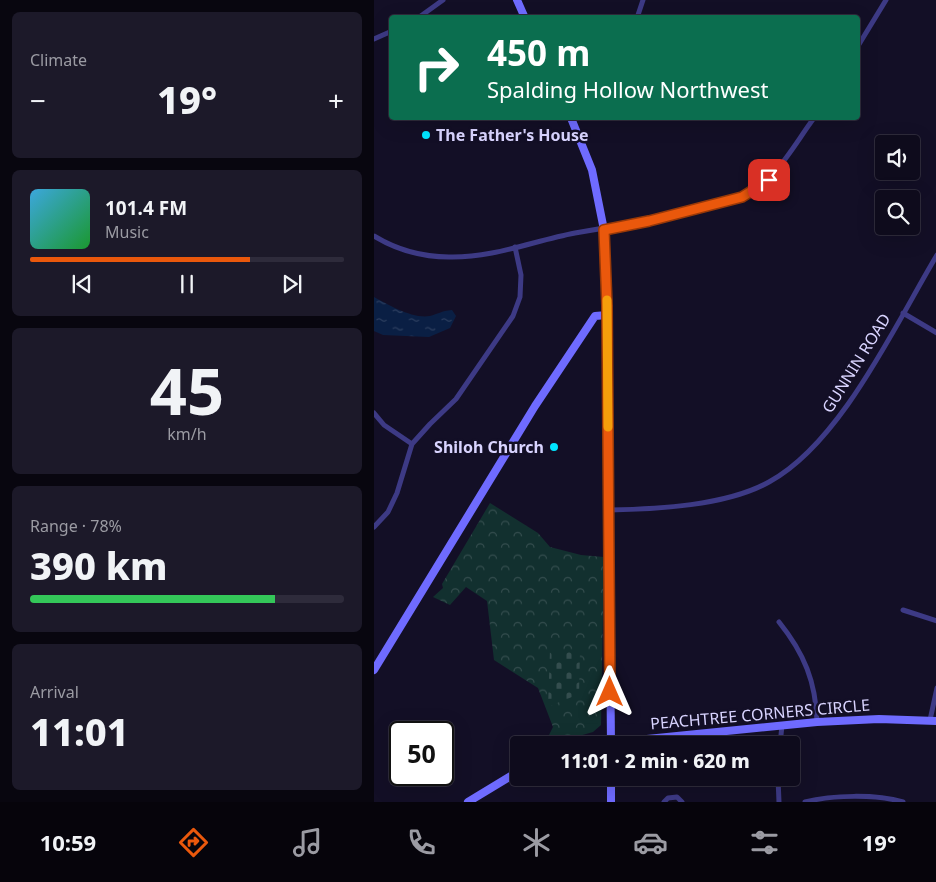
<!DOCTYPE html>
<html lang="en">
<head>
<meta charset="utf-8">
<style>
	:root { --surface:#0e0b1c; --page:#1c1929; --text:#f1f3f6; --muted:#9b9ba3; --line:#2e2b3b; --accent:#ea580c }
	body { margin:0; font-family:"Noto Sans",sans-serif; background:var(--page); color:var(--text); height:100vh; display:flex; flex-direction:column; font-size:19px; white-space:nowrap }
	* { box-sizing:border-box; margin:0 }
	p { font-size:16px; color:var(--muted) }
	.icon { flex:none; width:28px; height:28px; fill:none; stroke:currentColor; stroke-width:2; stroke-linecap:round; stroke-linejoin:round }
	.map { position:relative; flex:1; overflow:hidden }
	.details { display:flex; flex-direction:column; gap:12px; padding:12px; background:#08060f; width:374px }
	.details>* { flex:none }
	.banner { position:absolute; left:15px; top:15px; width:471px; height:105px; border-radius:5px; box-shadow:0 5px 20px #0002,0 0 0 1px var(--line); background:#0b6e4f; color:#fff; overflow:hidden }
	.buttons { position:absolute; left:501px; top:135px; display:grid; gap:10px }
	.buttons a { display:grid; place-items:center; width:45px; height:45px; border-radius:5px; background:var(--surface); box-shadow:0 5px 20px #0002,0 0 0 1px var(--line); font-size:25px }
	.speed { position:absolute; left:15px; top:721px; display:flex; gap:10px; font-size:25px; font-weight:700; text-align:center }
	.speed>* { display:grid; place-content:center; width:65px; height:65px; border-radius:50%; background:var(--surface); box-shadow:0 5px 20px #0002,0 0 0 1px var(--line); line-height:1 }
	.speed .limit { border:2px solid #111; border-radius:8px; background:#fff; color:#111 }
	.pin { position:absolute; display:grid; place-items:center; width:42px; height:42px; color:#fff; margin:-21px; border-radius:10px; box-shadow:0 2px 8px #0006 }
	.me { position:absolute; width:55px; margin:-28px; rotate:0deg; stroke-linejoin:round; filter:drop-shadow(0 0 4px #0008) }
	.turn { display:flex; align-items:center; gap:18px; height:105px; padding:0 15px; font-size:22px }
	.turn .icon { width:65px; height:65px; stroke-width:2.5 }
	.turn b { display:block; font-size:35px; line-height:42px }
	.big { font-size:38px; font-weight:800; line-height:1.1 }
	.details .widget { flex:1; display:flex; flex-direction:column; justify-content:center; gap:8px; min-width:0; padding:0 18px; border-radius:8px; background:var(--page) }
	.details .dial { align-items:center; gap:0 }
	.dial b { font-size:65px; line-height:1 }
	.song { display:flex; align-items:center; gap:15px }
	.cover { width:60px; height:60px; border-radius:8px; background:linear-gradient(135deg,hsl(200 70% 55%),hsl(130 70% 35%)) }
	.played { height:5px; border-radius:2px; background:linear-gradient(90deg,var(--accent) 70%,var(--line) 70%) }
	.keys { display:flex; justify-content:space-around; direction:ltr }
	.heat { display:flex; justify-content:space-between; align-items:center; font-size:28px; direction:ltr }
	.charge { height:8px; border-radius:4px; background:linear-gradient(90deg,#34c759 78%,var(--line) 0) }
	.trip { position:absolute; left:136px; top:736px; width:290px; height:50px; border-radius:5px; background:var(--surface); box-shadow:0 5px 20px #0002,0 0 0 1px var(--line); font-weight:800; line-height:50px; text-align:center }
	.dock { display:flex; height:80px; justify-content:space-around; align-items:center; background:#06040b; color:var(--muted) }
	.dock .icon { width:35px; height:35px }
	.dock .active { color:var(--accent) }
	.dock b { font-size:22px; color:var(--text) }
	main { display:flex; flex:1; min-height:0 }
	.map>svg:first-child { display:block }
	.forest { fill:url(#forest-crowns) }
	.cemetery { fill:url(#cemetery-stones) }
	.water { fill:url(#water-ripples) }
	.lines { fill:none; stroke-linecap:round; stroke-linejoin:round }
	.street { stroke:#3d3a85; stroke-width:5 }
	.secondary { stroke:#6f6bff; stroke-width:8 }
	.route-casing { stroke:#983908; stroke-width:12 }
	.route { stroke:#ea580c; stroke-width:9 }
	.slow { stroke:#f59e0b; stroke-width:9 }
	.poi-dot { fill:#00e5ff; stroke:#130f26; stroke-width:2 }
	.labels { text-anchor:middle; stroke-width:5; stroke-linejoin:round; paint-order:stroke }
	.poi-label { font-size:16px; font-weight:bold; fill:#d9d4ff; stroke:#130f26; text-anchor:start }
	.street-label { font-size:16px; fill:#d9d4ff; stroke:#130f26 }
</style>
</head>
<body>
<main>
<section class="details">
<div class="widget"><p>Climate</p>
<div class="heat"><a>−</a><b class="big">19°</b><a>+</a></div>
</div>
<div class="widget">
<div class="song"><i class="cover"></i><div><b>101.4 FM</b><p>Music</p></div></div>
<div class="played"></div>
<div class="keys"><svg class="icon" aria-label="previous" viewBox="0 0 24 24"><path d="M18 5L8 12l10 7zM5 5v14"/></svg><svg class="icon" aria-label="pause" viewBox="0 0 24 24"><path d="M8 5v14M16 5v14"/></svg><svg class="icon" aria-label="next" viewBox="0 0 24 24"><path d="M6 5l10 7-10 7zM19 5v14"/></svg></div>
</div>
<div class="widget dial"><b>45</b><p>km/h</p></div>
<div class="widget"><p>Range · 78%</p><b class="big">390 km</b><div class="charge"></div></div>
<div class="widget"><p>Arrival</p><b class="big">11:01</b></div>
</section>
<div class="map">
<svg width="563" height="802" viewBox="0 0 563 802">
	<defs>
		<pattern id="forest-crowns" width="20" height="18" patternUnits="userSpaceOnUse" patternTransform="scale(1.25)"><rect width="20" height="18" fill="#12302f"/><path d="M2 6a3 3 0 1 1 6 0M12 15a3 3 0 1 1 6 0" fill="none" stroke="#344d4e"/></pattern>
		<pattern id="cemetery-stones" width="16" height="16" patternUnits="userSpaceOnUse" patternTransform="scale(1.25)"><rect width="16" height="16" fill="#12302f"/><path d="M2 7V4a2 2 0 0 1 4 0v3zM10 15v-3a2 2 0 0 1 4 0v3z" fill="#344d4e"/></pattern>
		<pattern id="water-ripples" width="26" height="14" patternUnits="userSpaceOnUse" patternTransform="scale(1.25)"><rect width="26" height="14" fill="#0a1f44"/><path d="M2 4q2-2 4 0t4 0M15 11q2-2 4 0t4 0" fill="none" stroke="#2d3f60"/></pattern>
	</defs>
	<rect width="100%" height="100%" fill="#130f26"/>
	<path class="forest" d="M116,503l48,30 12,14 31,8 23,2 -3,168 -8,7 -46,13 -1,-4 7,-14 -15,-39 -44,-28 -7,-59 -21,-14 -16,18 -17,-8 10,-9 -1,-4z"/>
	<path class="cemetery" d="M176,650l30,1 -1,43 -31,13z"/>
	<path class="water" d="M0,297c15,8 38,22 56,19 8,-2 11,-5 22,-6l4,6 -6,12 -21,9 -46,-2 -9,-4z"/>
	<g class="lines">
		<path class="street" d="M44,18l25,-18
			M263,18l6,-18
			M0,39l18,-8
			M484,46l28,-46
			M0,236c23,14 49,21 75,21 44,1 84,-16 126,-24 42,-7 81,-14 123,-24 14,-4 30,-6 43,-12 34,-14 52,-51 73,-79
			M529,313l34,20
			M0,413l10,12 28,19
			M235,510c48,-1 117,-4 160,-28 72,-39 126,-157 168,-227
			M0,527l14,-15 9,-19 15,-49 18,-20 26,-25 57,-83 7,-19 1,-22 -6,-28
			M529,610l34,11
			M405,622c25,31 37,60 38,100
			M556,720l7,-32
			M406,745l2,-20
			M404,778l1,24
			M290,802l4,-4 9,-1 5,5
			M431,802c27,-7 71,-8 98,0"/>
		<path class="secondary" d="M143,0l8,18
			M197,118l21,52 12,60 3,76 4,439
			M0,670l161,-264 60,-90 12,-1
			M213,745l230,-23 62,-3 58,2
			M94,802l51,-31
			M237,802v-24"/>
	</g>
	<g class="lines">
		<g class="route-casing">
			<path id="route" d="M236,692l-3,-386 -3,-76 45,-9 93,-24 27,-17"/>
		</g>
		<use href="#route" class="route"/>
		<path class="slow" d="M233,300l1,127"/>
	</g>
	<g class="poi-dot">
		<circle cx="52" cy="135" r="5"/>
		<circle cx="180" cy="447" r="5"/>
	</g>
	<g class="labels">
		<g class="poi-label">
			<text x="62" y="141">The Father's House</text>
			<text x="170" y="453" text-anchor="end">Shiloh Church</text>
		</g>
		<g class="street-label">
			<text transform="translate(482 363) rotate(-58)" y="6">GUNNIN ROAD</text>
			<text transform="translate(386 714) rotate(-5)" y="6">PEACHTREE CORNERS CIRCLE</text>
		</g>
	</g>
</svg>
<div class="buttons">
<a><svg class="icon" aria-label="sound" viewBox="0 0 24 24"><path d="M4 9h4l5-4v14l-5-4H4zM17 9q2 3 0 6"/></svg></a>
<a><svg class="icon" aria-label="search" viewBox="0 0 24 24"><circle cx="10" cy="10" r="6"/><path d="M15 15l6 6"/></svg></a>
</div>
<div class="speed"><div class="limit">50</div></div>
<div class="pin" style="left:395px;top:180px;background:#d93025"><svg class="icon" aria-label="arrive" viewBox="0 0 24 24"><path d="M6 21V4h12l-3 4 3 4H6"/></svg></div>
<svg class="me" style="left:236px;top:692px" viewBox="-20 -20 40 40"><path d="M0-17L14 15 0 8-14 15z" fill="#ea580c" stroke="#fff" stroke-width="4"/></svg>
<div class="trip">11:01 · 2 min · 620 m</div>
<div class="banner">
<div class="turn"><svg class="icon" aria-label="right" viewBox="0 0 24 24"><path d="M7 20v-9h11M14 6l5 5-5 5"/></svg><div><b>450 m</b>Spalding Hollow Northwest</div></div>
</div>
</div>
</main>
<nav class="dock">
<b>10:59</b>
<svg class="icon active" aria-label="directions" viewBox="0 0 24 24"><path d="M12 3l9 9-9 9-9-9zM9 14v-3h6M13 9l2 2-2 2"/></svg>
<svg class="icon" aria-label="music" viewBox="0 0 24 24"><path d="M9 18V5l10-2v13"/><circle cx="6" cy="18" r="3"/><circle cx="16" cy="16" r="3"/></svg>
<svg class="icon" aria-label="phone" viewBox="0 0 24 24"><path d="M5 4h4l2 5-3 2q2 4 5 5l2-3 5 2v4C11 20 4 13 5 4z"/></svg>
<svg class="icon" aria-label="climate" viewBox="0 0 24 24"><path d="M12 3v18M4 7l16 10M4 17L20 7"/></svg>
<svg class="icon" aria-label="car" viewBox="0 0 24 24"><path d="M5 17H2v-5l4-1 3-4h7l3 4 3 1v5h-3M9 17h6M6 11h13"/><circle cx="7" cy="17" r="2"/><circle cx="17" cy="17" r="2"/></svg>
<svg class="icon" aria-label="filters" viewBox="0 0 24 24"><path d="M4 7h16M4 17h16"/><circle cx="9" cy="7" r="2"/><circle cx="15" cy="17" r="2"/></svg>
<b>19°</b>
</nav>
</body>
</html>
